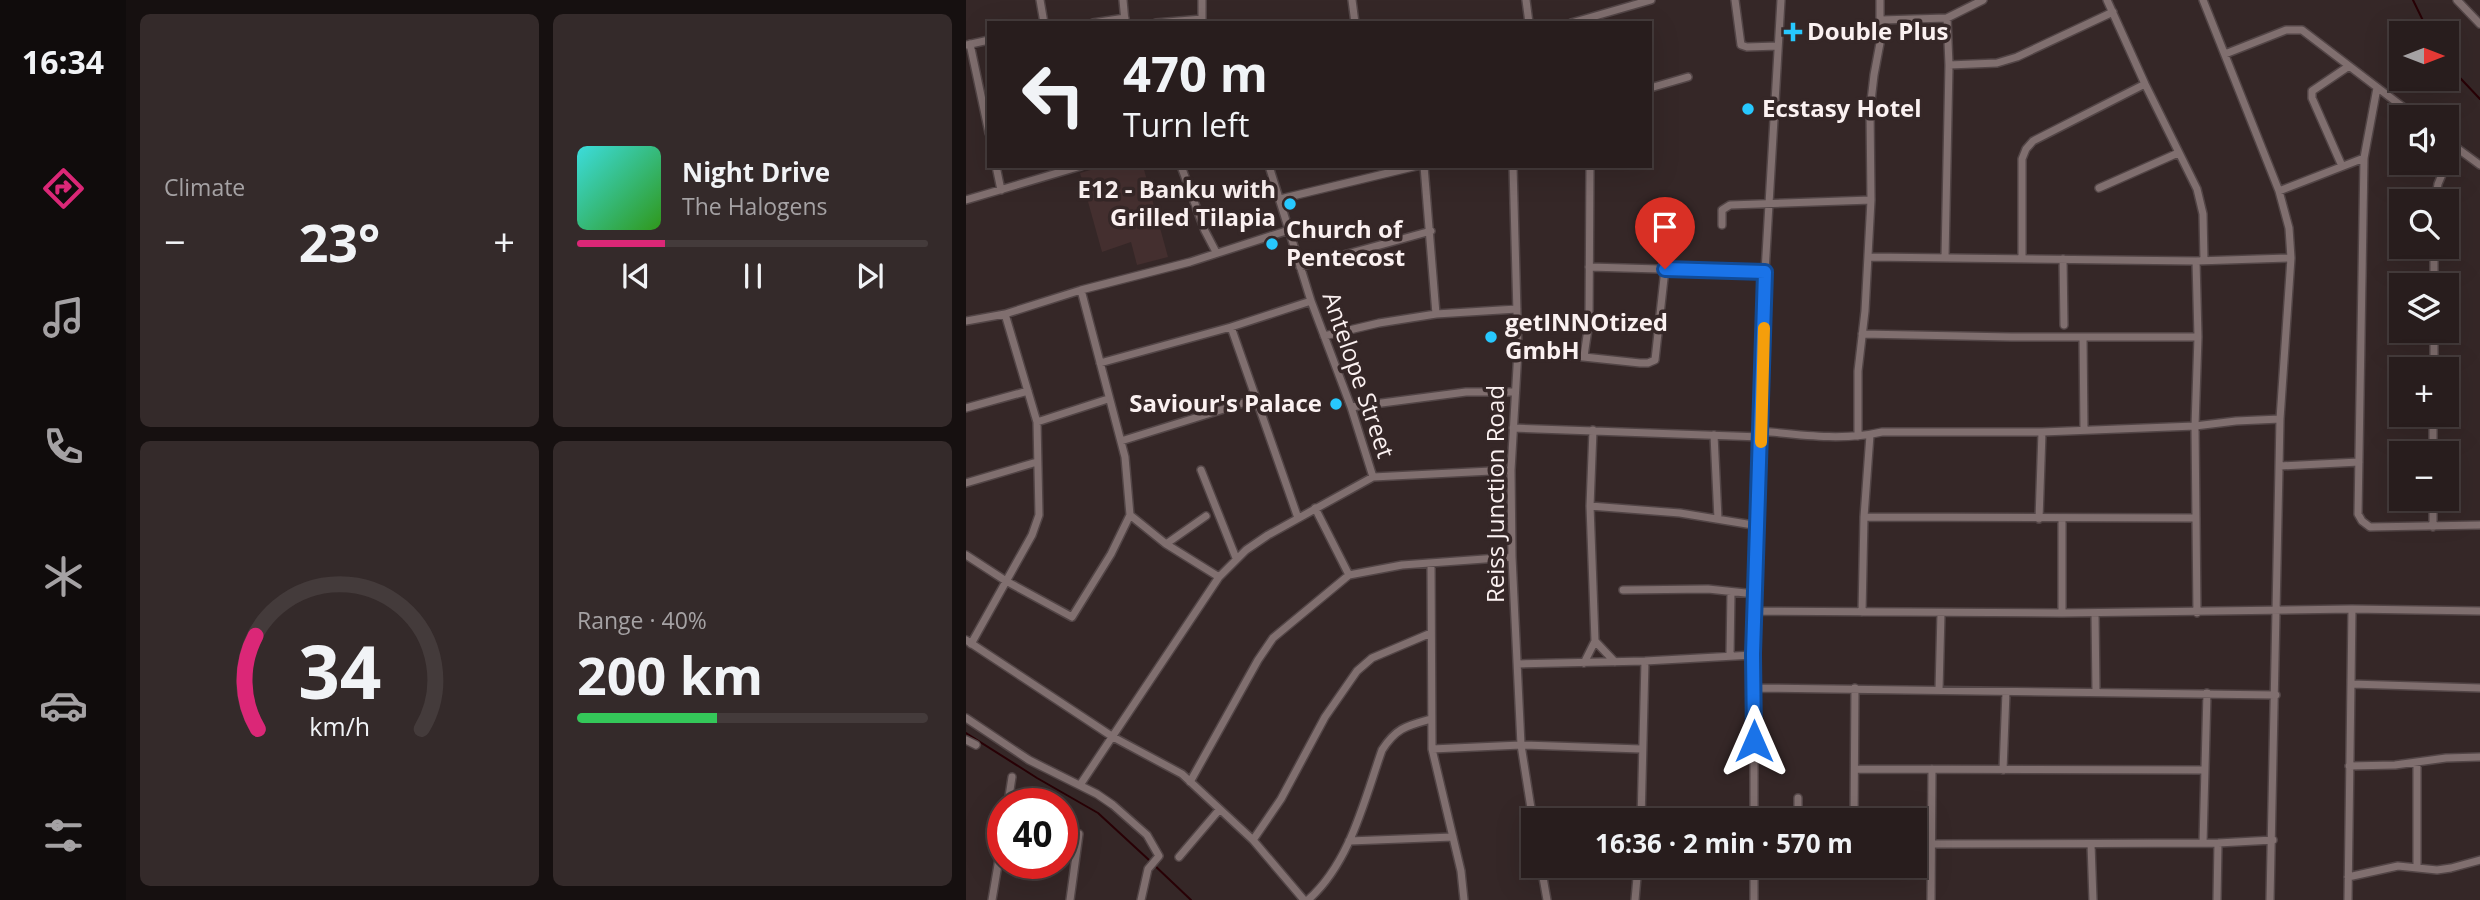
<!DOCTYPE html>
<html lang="en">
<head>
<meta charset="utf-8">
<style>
	:root { --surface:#281d1d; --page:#342a2a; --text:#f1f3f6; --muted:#a5a2a4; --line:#443b3b; --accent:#db2777 }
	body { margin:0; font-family:"Open Sans",sans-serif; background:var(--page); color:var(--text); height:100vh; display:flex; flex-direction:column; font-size:26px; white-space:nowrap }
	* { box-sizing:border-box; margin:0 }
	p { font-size:23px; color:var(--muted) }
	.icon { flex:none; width:38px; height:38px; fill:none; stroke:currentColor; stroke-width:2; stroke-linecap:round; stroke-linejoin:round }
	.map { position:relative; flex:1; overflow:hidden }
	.panel { display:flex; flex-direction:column; gap:14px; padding:14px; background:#161010; width:840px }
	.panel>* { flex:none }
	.banner { position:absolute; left:21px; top:21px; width:665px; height:147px; border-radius:0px; box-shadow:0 7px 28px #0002,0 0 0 2px var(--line); background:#281d1d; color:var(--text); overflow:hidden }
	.needle { width:46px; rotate:90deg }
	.fabs { position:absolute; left:1423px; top:21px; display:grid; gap:14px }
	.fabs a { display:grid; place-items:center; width:70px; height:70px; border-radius:0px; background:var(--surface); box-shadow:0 7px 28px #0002,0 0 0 2px var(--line); font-size:35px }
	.speed { position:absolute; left:21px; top:788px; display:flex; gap:14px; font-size:35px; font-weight:700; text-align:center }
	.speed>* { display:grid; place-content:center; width:91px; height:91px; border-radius:50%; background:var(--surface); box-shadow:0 7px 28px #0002,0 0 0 2px var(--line); line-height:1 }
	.speed .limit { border:10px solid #d22; background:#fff; color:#111 }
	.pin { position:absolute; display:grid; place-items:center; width:60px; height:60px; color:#fff; margin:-72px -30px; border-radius:50% 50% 50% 0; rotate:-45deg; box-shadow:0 0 7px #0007 }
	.pin .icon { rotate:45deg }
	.me { position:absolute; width:77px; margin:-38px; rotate:0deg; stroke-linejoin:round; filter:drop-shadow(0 0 5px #0008) }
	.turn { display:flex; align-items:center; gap:24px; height:147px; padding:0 21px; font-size:32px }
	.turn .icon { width:91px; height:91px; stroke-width:2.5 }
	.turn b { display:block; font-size:49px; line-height:60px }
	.big { font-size:52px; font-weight:700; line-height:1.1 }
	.panel .tile { flex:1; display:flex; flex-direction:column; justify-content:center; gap:10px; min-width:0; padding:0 24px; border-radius:10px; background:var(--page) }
	.panel .dial { align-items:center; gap:0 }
	.dial svg { height:182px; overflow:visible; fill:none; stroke:var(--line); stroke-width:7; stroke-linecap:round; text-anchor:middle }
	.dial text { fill:var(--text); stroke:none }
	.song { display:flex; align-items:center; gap:21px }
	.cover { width:84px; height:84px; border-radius:10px; background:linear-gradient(135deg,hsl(180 70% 55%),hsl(110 70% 35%)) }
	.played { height:7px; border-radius:4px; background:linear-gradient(90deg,var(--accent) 25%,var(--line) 25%) }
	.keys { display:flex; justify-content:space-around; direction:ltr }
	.heat { display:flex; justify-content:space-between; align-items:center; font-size:38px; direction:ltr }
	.charge { height:10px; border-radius:5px; background:linear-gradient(90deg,#34c759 40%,var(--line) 0) }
	.panel .tiles { flex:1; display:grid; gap:14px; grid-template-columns:repeat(2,1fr) }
	.trip { position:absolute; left:555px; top:808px; width:406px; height:70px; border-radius:0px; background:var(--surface); box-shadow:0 7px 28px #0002,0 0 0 2px var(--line); font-weight:700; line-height:70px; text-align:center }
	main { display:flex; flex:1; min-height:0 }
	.tabs { display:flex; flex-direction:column; width:126px; justify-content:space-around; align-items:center; background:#100c0c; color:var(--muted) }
	.tabs .icon { width:49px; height:49px }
	.tabs .selected { color:var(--accent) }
	.tabs b { font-size:32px; color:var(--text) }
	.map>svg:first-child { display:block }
	.built { fill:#442f2f }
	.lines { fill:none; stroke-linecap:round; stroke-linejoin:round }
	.stream { stroke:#280005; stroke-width:2 }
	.minor-casing { stroke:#524546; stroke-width:10 }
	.minor { stroke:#806f6f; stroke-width:7 }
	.route-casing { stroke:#114b97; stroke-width:18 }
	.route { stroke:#1a73e8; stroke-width:12 }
	.slow { stroke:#f59e0b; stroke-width:12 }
	.poi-dot { fill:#27c8fe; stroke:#352727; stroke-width:2.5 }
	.labels { text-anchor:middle; stroke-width:7; stroke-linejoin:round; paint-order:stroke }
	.poi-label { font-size:24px; font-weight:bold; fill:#fbf1f1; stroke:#352727; text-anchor:start }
	.street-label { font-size:24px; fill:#fbf1f1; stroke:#352727 }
</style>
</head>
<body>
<main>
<nav class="tabs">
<b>16:34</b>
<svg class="icon selected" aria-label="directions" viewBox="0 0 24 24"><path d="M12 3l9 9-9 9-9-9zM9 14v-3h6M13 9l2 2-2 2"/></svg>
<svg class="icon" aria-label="music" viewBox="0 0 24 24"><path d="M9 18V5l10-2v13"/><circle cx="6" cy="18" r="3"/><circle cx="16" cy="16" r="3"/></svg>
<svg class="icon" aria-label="phone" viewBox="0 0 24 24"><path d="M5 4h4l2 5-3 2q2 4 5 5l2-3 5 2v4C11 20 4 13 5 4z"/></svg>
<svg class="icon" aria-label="climate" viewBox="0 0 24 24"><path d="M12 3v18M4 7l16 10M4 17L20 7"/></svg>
<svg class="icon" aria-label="car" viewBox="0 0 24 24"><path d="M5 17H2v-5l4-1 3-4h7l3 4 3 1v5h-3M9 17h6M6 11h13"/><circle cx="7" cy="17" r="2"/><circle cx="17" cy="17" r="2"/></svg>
<svg class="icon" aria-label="filters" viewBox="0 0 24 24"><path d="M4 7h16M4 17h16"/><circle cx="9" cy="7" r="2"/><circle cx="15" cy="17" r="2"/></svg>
</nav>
<section class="panel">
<div class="tiles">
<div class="tile"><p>Climate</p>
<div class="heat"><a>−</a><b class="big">23°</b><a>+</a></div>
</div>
<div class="tile">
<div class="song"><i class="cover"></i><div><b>Night Drive</b><p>The Halogens</p></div></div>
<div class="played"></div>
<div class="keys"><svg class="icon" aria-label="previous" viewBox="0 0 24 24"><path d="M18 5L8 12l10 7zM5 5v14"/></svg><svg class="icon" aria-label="pause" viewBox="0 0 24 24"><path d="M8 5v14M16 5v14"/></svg><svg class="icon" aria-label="next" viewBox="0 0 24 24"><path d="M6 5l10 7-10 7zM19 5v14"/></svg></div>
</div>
<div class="tile dial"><svg viewBox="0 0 100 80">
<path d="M14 69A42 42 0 1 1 86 69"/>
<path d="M14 69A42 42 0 0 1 13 28" stroke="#db2777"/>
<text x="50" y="56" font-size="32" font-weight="700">34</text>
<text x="50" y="72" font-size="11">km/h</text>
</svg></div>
<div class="tile"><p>Range · 40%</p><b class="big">200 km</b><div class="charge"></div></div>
</div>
</section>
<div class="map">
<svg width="1514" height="900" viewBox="0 0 1514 900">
	<rect width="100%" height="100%" fill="#352727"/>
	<path class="built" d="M138,166h39l25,91 -31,8 -6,-23 -29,10 -22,-79z"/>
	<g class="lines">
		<path class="stream" d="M1447,0l16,33
			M1480,63l34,36
			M0,733l71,45 61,35 51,47
			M187,864l38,36"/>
		<g class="minor-casing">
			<path id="minor" d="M74,0l4,23
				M157,0l2,22
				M236,0v22
				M386,0l3,23
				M560,0l3,23
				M769,0l6,45 6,2 31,-1
				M1141,0l38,84 52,105 6,25 1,46
				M1237,0l76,191 10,37 2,30 -11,161 -10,481
				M1491,0l23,24
				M981,18l36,-18
				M915,20l66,-2 2,47 -4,193
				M127,23l32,-5
				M190,23l46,-4
				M605,23l80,-23
				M4,44l19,89
				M0,45l23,-5
				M1259,54l61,-24h16l114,87
				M983,65l48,-2 20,-6 96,-45
				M684,88l38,-11
				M1411,88l-13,70 -6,356 4,7 8,6 110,-2
				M1480,140l34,25
				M30,166l5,24
				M215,166l24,65 11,21
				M303,166l42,135 40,106 22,70
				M458,166l12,148
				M547,166l5,184 -7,120 1,87 9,188 12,76
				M1376,166l-30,-68v-7l37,-25
				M1133,188l79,-35
				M1313,191l85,-33
				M314,199l137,-33
				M0,200l115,-34
				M1469,201l3,-17 16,-38
				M756,225v-15l8,-5 141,-5
				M903,257l327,4 95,-3
				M1056,258v-99l4,-10 7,-8 112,-57
				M1097,259l1,66
				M1230,261l2,76 -3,89 2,187
				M334,267l131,-36
				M623,267l176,5
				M1468,285v-38
				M0,321l39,-7
				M265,327l67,191
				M896,334l149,3h187
				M358,336l55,-13 57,-9 81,-5
				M1117,337l1,93
				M552,350l122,13h8l7,-3 10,-91
				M618,356l5,-34 1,-156
				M134,363l131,-36 80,-26
				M1468,369v-38
				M385,407l115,-15h48
				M0,408l62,-17
				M71,422l71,-23
				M547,428l248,9
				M795,431c40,4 82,10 121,1h160l153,-6 41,-5 44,-2
				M748,435l4,84
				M892,436v-65l7,-60 6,-111 -1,-90 4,-35 6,-32v-43
				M155,441l135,-42
				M1467,453v-38
				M1314,466l79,-4
				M235,470l35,88
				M0,483l71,-21
				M624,506l90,7 79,13
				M349,508l34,67
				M164,515l36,29 53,33
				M898,517l332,1
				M1073,519l3,-87
				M1096,519v94
				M1467,527v-28
				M200,544l40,-28
				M0,555l40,26 66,36 39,-63 19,-39 -5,-58 -44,-167
				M465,563l1,186 29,122 3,29
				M657,590l85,-1 47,5
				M788,611l308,2 290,-4 128,2
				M896,612l2,-95 6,-82
				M1129,613l1,79
				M0,640l147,97 69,37 71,66 51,60
				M629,641l20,21
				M5,644l61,-109 7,-20 -2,-93 -32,-108 76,-24 109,-28 99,-32
				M764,654l1,-62
				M618,663l11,-22 -5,-135 3,-76
				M552,664l127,-3 108,-6
				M1385,684l129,4
				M787,688l523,7
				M973,690l2,-77
				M0,718l63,42 68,34 16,11 34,30 12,21 -11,13 -7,31
				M0,740l10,5
				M466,749l89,-4 120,4
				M1383,766l46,-1 51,-7 34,-1
				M889,769l349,1
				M1037,770l3,-78
				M224,782l68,-122 15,-22 76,-63 53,-10 110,-8
				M114,785l139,-208 27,-27 22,-15 105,-58 138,-7
				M42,803l4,-26
				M567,817l108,1 34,3
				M675,821l4,-160
				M788,821v-210l5,-85 6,-254 16,-272
				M832,821v-23
				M888,821l1,-133
				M287,840l28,-41 44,-82 32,-46 15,-13 59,-25
				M383,841l104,-4
				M1237,843l4,-150
				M965,844l287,-1 55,-3
				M1125,844l2,56
				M213,857l40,-47
				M575,866l6,34
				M1451,867v-105
				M788,871l33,-1 60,5 5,-9
				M1382,877l50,-11 39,4 14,-2 29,-8
				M26,900l11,-65
				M104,900l9,-66
				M342,900c42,-37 56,-99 74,-150 14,-22 24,-24 49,-31
				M669,900l3,-34
				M788,900v-33
				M965,900l1,-131
				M1251,900l1,-57
				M1382,900l4,-291"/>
		</g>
		<use href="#minor" class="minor"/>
	</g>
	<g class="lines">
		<g class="route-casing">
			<path id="route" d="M699,269l100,3 -12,382 1,87"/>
		</g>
		<use href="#route" class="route"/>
		<path class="slow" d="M795,442l3,-114"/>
	</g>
	<g class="poi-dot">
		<path d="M823.5 21.5h7v7h7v7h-7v7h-7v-7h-7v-7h7z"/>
		<circle cx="782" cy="109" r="7"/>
		<circle cx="324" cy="204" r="7"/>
		<circle cx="306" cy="244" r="7"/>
		<circle cx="525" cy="337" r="7"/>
		<circle cx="370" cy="404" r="7"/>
	</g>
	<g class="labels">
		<g class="poi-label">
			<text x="841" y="40">Double Plus</text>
			<text x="796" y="117">Ecstasy Hotel</text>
			<text x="310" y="198" text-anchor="end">E12 - Banku with<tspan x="310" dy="28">Grilled Tilapia</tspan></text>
			<text x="320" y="238">Church of<tspan x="320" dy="28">Pentecost</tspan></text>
			<text x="539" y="331">getINNOtized<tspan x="539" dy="28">GmbH</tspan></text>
			<text x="356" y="412" text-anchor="end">Saviour's Palace</text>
		</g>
		<g class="street-label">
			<text transform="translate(392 375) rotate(71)" y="8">Antelope Street</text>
			<text transform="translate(530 494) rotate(-90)" y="8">Reiss Junction Road</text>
		</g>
	</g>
</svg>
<div class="fabs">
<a><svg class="needle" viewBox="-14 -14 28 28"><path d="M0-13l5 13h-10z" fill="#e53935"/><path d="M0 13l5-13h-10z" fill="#a5a2a4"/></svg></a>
<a><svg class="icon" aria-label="sound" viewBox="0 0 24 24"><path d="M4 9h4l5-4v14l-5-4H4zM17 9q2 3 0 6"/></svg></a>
<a><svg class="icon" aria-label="search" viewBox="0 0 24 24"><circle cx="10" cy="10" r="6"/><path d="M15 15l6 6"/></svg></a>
<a><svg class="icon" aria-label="layers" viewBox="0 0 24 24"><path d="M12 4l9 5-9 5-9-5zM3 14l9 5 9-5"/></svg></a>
<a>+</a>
<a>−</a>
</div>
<div class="speed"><div class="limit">40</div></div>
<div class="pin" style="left:699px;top:269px;background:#d93025"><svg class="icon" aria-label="arrive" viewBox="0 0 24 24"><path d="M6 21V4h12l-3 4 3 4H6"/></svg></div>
<svg class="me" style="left:788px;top:741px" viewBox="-20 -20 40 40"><path d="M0-17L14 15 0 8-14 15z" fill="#1a73e8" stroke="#fff" stroke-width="4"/></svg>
<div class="trip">16:36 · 2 min · 570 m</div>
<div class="banner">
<div class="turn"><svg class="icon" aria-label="left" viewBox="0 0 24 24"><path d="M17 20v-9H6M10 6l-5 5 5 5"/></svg><div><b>470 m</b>Turn left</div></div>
</div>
</div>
</main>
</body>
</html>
